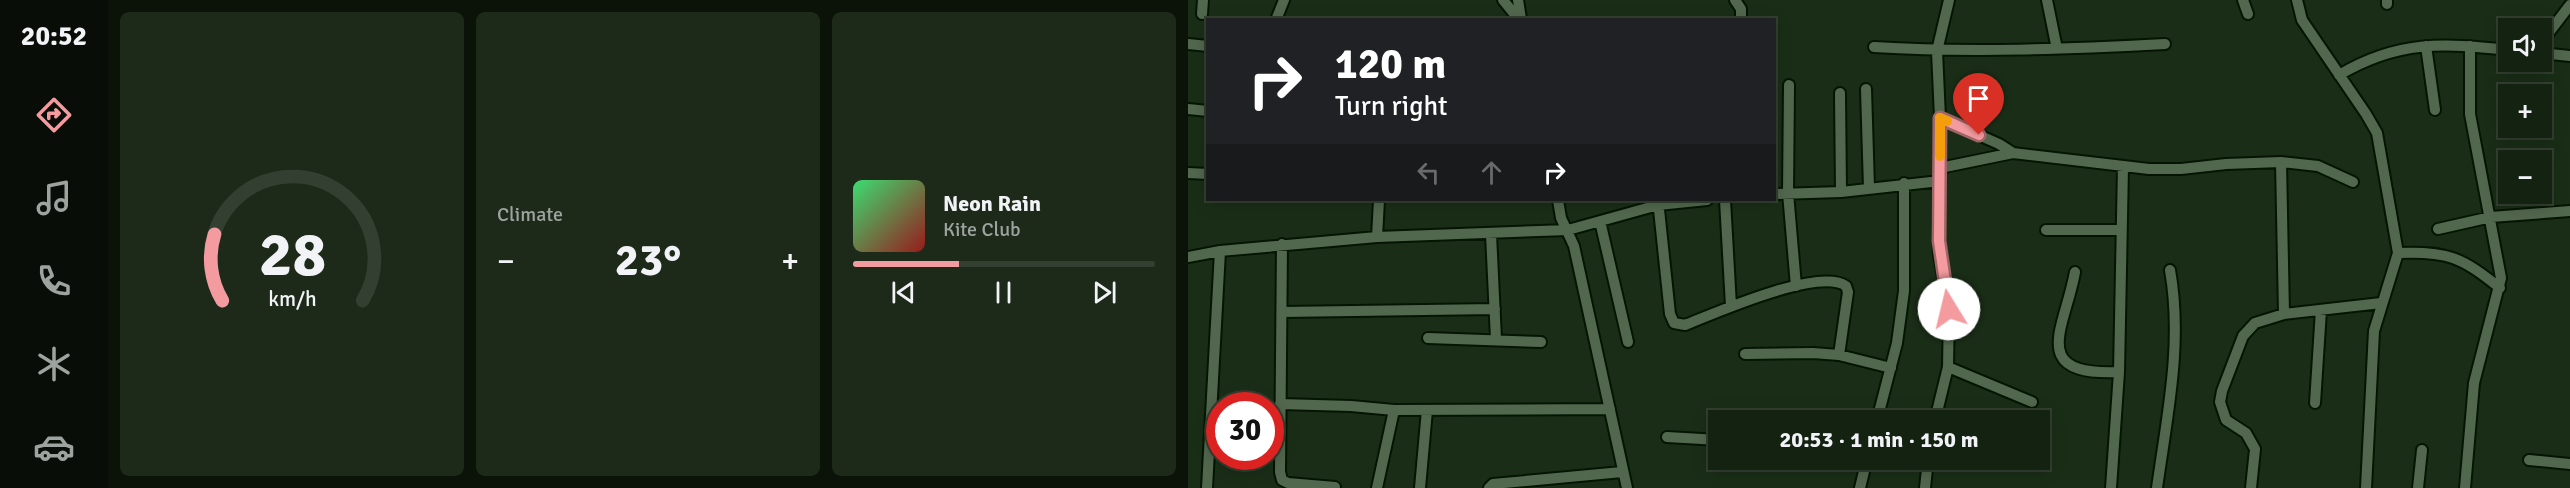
<!DOCTYPE html>
<html lang="en">
<head>
<meta charset="utf-8">
<style>
	:root { --surface:#142211; --page:#1d2a1a; --text:#f1f3f6; --muted:#9da49f; --line:#333f31; --accent:#f49b9f }
	body { margin:0; font-family:Signika,sans-serif; background:var(--page); color:var(--text); height:100vh; display:flex; flex-direction:column; font-size:22px; white-space:nowrap }
	* { box-sizing:border-box; margin:0 }
	p { font-size:20px; color:var(--muted) }
	.icon { flex:none; width:33px; height:33px; fill:none; stroke:currentColor; stroke-width:2; stroke-linecap:round; stroke-linejoin:round }
	.map { position:relative; flex:1; overflow:hidden }
	.sheet { display:flex; flex-direction:column; gap:12px; padding:12px; background:#0b1309; width:1080px }
	.sheet>* { flex:none }
	.guide { position:absolute; left:18px; top:18px; width:570px; height:183px; border-radius:0px; box-shadow:0 3px 15px #0003,0 0 0 2px var(--line); background:#202124; color:#fff; overflow:hidden }
	.buttons { position:absolute; left:1310px; top:18px; display:grid; gap:12px }
	.buttons a { display:grid; place-items:center; width:54px; height:54px; border-radius:0px; background:var(--surface); box-shadow:0 3px 15px #0003,0 0 0 2px var(--line); font-size:30px }
	.speed { position:absolute; left:18px; top:392px; display:flex; gap:12px; font-size:30px; font-weight:700; text-align:center }
	.speed>* { display:grid; place-content:center; width:78px; height:78px; border-radius:50%; background:var(--surface); box-shadow:0 3px 15px #0003,0 0 0 2px var(--line); line-height:1 }
	.speed .limit { border:9px solid #d22; background:#fff; color:#111 }
	.pin { position:absolute; display:grid; place-items:center; width:51px; height:51px; color:#fff; margin:-62px -26px; border-radius:50% 50% 50% 0; rotate:-45deg; box-shadow:0 0 6px #0007 }
	.pin .icon { rotate:45deg }
	.me { position:absolute; width:66px; margin:-33px; rotate:351deg; stroke-linejoin:round; filter:drop-shadow(0 0 4px #0008) }
	.turn { display:flex; align-items:center; gap:21px; height:126px; padding:0 30px; font-size:27px }
	.turn .icon { width:78px; height:78px; stroke-width:2.5 }
	.turn b { display:block; font-size:42px; line-height:51px }
	.lanes { display:flex; align-items:center; height:57px; padding:0 30px; background:#0003; justify-content:center; gap:30px; direction:ltr }
	.lanes .off { opacity:.35 }
	.big { font-size:45px; font-weight:700; line-height:1.1 }
	.sheet .tile { flex:1; display:flex; flex-direction:column; justify-content:center; gap:9px; min-width:0; padding:0 21px; border-radius:9px; background:var(--page) }
	.sheet .dial { align-items:center; gap:0 }
	.dial svg { height:156px; overflow:visible; fill:none; stroke:var(--line); stroke-width:7; stroke-linecap:round; text-anchor:middle }
	.dial text { fill:var(--text); stroke:none }
	.song { display:flex; align-items:center; gap:18px }
	.cover { width:72px; height:72px; border-radius:9px; background:linear-gradient(135deg,hsl(140 70% 55%),hsl(0 70% 35%)) }
	.played { height:6px; border-radius:3px; background:linear-gradient(90deg,var(--accent) 35%,var(--line) 35%) }
	.keys { display:flex; justify-content:space-around; direction:ltr }
	.heat { display:flex; justify-content:space-between; align-items:center; font-size:33px; direction:ltr }
	.sheet .tiles { flex:1; display:grid; gap:12px; grid-template-columns:repeat(3,1fr) }
	.trip { position:absolute; left:520px; top:410px; width:342px; height:60px; border-radius:0px; background:var(--surface); box-shadow:0 3px 15px #0003,0 0 0 2px var(--line); font-weight:700; line-height:60px; text-align:center }
	main { display:flex; flex:1; min-height:0 }
	.tab-bar { display:flex; flex-direction:column; width:108px; justify-content:space-around; align-items:center; background:#080e07; color:var(--muted) }
	.tab-bar .icon { width:42px; height:42px }
	.tab-bar .active { color:var(--accent) }
	.tab-bar b { font-size:27px; color:var(--text) }
	.map>svg:first-child { display:block }
	.lines { fill:none; stroke-linecap:round; stroke-linejoin:round }
	.minor-casing { stroke:#041602; stroke-width:14 }
	.minor { stroke:#52684e; stroke-width:10 }
	.route-casing { stroke:#9f6567; stroke-width:15 }
	.route { stroke:#f49b9f; stroke-width:10 }
	.slow { stroke:#f59e0b; stroke-width:10 }
</style>
</head>
<body>
<main>
<nav class="tab-bar">
<b>20:52</b>
<svg class="icon active" aria-label="directions" viewBox="0 0 24 24"><path d="M12 3l9 9-9 9-9-9zM9 14v-3h6M13 9l2 2-2 2"/></svg>
<svg class="icon" aria-label="music" viewBox="0 0 24 24"><path d="M9 18V5l10-2v13"/><circle cx="6" cy="18" r="3"/><circle cx="16" cy="16" r="3"/></svg>
<svg class="icon" aria-label="phone" viewBox="0 0 24 24"><path d="M5 4h4l2 5-3 2q2 4 5 5l2-3 5 2v4C11 20 4 13 5 4z"/></svg>
<svg class="icon" aria-label="climate" viewBox="0 0 24 24"><path d="M12 3v18M4 7l16 10M4 17L20 7"/></svg>
<svg class="icon" aria-label="car" viewBox="0 0 24 24"><path d="M5 17H2v-5l4-1 3-4h7l3 4 3 1v5h-3M9 17h6M6 11h13"/><circle cx="7" cy="17" r="2"/><circle cx="17" cy="17" r="2"/></svg>
</nav>
<section class="sheet">
<div class="tiles">
<div class="tile dial"><svg viewBox="0 0 100 80">
<path d="M14 69A42 42 0 1 1 86 69"/>
<path d="M14 69A42 42 0 0 1 10 35" stroke="#f49b9f"/>
<text x="50" y="56" font-size="32" font-weight="700">28</text>
<text x="50" y="72" font-size="11">km/h</text>
</svg></div>
<div class="tile"><p>Climate</p>
<div class="heat"><a>−</a><b class="big">23°</b><a>+</a></div>
</div>
<div class="tile">
<div class="song"><i class="cover"></i><div><b>Neon Rain</b><p>Kite Club</p></div></div>
<div class="played"></div>
<div class="keys"><svg class="icon" aria-label="previous" viewBox="0 0 24 24"><path d="M18 5L8 12l10 7zM5 5v14"/></svg><svg class="icon" aria-label="pause" viewBox="0 0 24 24"><path d="M8 5v14M16 5v14"/></svg><svg class="icon" aria-label="next" viewBox="0 0 24 24"><path d="M6 5l10 7-10 7zM19 5v14"/></svg></div>
</div>
</div>
</section>
<div class="map">
<svg width="1382" height="488" viewBox="0 0 1382 488">
	<rect width="100%" height="100%" fill="#1a2e17"/>
	<g class="lines">
		<g class="minor-casing">
			<path id="minor" d="M315,0l16,20
				M330,0l3,19
				M547,0l6,9v11
				M859,0l10,49
				M1055,0l5,14
				M1109,0l5,20 64,94 11,19 21,120 -24,78 -8,157
				M1199,4v-4
				M14,14l1,-14
				M88,20l8,-20
				M1353,43l29,-38
				M0,44l20,2
				M1238,46l9,64
				M686,47c97,6 194,2 291,-3
				M1353,53l29,3
				M1151,75c59,-35 104,-32 169,-25
				M601,85l-1,108 8,93
				M678,89l3,99
				M652,93l1,99
				M0,109l20,2
				M752,118l59,26 14,9
				M1093,162l3,152
				M752,168l73,-15 136,16h32l45,-5 55,-2 37,4 35,16
				M0,173l20,1
				M586,194l67,-2 99,-11
				M370,200l3,18 13,28 53,242
				M470,200l12,114 4,9 11,2c30,-12 134,-58 161,-39l2,6 -9,63
				M537,200l6,106
				M412,221l28,121
				M1250,229l53,-12 79,-6
				M858,230h74
				M303,234l5,105
				M189,237l2,-37
				M94,244l-2,228 2,8 6,3 47,4
				M32,251l157,-14 191,-7 90,-25 49,-5
				M1210,253c50,-2 63,4 102,35
				M0,257l32,-6 -13,237
				M887,272c-10,56 -48,104 44,100
				M94,312l213,-3
				M240,338l113,4
				M557,354l68,-1 26,2 52,13
				M760,367l84,35
				M1127,403l6,-93
				M92,404l71,2 43,4 216,-1
				M689,420l20,-77 7,-52v-108
				M747,420l13,-53 1,-58 -10,-54 -1,-29 2,-108 -3,-67 12,-51
				M479,437l52,3
				M1341,460l41,4
				M189,488l17,-78
				M232,488l7,-78
				M301,488l4,-4 129,-12
				M672,488l7,-29
				M737,488l3,-29
				M923,488l8,-116 4,-206
				M969,488c10,-72 26,-145 13,-218
				M1063,488l4,-39 -9,-16 -20,-13 -6,-18 2,-11 21,-55 12,-13 29,-9 97,-11
				M1230,488l4,-38
				M1277,488l9,-105 27,-105 -31,-164v-68"/>
		</g>
		<use href="#minor" class="minor"/>
	</g>
	<g class="lines">
		<g class="route-casing">
			<path id="route" d="M761,309l-10,-68 1,-123 39,17"/>
		</g>
		<use href="#route" class="route"/>
		<path class="slow" d="M752,156v-38l7,3"/>
	</g>
</svg>
<div class="buttons">
<a><svg class="icon" aria-label="sound" viewBox="0 0 24 24"><path d="M4 9h4l5-4v14l-5-4H4zM17 9q2 3 0 6"/></svg></a>
<a>+</a>
<a>−</a>
</div>
<div class="speed"><div class="limit">30</div></div>
<div class="pin" style="left:791px;top:135px;background:#d93025"><svg class="icon" aria-label="arrive" viewBox="0 0 24 24"><path d="M6 21V4h12l-3 4 3 4H6"/></svg></div>
<svg class="me" style="left:761px;top:309px" viewBox="-20 -20 40 40"><circle r="19" fill="#fff"/><path d="M0-13L10 11 0 6-10 11z" fill="#f49b9f"/></svg>
<div class="trip">20:53 · 1 min · 150 m</div>
<div class="guide">
<div class="turn"><svg class="icon" aria-label="right" viewBox="0 0 24 24"><path d="M7 20v-9h11M14 6l5 5-5 5"/></svg><div><b>120 m</b>Turn right</div></div>
<div class="lanes"><svg class="icon off" aria-label="left" viewBox="0 0 24 24"><path d="M17 20v-9H6M10 6l-5 5 5 5"/></svg><svg class="icon off" aria-label="ahead" viewBox="0 0 24 24"><path d="M12 20V5M6 11l6-6 6 6"/></svg><svg class="icon" aria-label="right" viewBox="0 0 24 24"><path d="M7 20v-9h11M14 6l5 5-5 5"/></svg></div>
</div>
</div>
</main>
</body>
</html>
